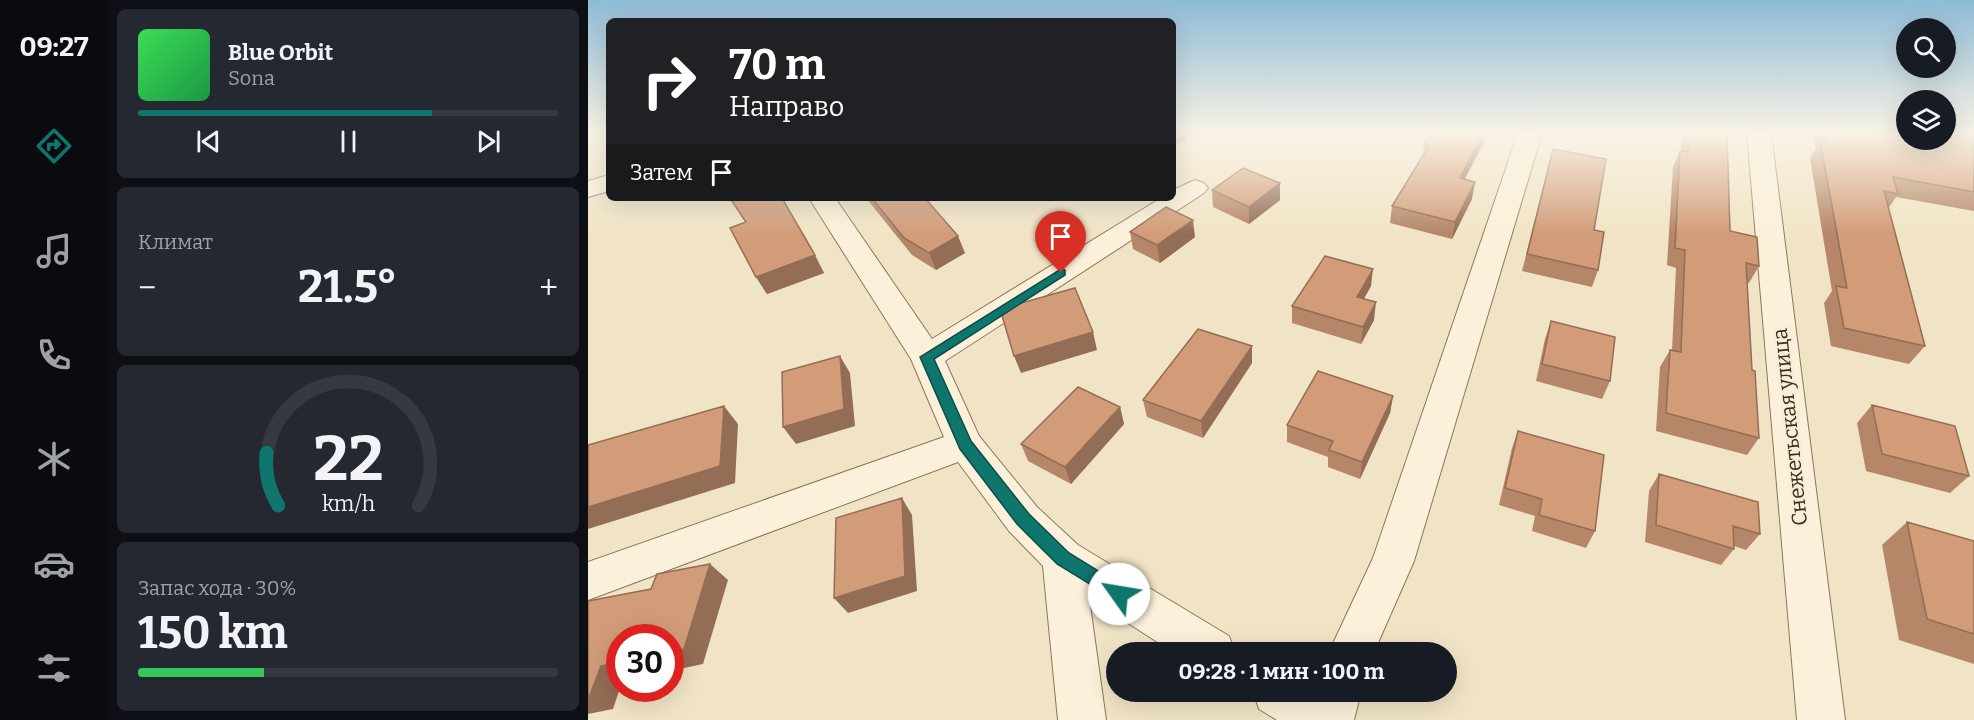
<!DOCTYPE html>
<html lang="ru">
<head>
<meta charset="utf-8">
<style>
	:root { --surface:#171b24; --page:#242831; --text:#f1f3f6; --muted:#9ea1a6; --line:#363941; --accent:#0f766e }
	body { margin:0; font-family:Bitter,serif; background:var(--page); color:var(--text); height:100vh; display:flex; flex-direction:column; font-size:22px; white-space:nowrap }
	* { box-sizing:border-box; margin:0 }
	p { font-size:20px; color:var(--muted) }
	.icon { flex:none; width:33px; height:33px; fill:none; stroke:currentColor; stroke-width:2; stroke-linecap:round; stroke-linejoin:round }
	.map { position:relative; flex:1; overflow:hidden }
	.details { display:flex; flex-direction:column; gap:9px; padding:9px; background:#0d0f14; width:480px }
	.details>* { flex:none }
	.top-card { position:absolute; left:18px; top:18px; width:570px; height:183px; border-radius:9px; box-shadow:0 6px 24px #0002; background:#202124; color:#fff; overflow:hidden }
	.controls { position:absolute; left:1308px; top:18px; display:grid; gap:12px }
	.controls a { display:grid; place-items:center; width:60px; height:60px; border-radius:50%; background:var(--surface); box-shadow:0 6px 24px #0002; font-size:30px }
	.speed { position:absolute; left:18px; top:624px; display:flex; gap:12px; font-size:30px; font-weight:700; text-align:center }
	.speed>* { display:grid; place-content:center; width:78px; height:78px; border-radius:50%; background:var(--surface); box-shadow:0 6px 24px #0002; line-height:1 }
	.speed .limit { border:9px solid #d22; background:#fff; color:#111 }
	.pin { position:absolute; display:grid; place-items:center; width:51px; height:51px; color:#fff; margin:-62px -26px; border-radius:50% 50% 50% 0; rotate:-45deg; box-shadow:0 0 6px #0007 }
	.pin .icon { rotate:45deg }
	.me { position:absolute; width:66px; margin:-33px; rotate:302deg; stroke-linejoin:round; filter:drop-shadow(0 0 4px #0008) }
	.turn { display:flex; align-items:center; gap:21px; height:126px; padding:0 24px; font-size:27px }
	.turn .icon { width:78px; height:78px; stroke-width:2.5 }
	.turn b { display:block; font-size:42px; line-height:51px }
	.then { display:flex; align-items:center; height:57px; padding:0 24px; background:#0003; gap:12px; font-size:22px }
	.big { font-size:45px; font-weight:700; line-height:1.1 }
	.details .tile { flex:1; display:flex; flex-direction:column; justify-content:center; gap:9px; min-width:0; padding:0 21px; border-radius:9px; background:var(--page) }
	.details .dial { align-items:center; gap:0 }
	.dial svg { height:156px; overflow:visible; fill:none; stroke:var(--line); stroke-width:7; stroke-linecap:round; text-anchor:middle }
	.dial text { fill:var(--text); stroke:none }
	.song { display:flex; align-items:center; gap:18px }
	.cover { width:72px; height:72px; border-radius:9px; background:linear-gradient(135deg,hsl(130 70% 55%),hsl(140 70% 35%)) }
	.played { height:6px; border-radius:3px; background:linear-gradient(90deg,var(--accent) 70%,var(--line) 70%) }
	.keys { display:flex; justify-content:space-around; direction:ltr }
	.heat { display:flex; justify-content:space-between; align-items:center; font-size:33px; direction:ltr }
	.charge { height:9px; border-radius:4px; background:linear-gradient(90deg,#34c759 30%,var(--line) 0) }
	.trip { position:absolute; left:518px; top:642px; width:351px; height:60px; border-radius:30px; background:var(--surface); box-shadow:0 6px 24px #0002; font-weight:700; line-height:60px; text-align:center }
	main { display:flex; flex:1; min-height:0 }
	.tab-bar { display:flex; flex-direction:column; width:108px; justify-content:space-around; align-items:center; background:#090b0e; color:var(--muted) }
	.tab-bar .icon { width:42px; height:42px }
	.tab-bar .active { color:var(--accent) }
	.tab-bar b { font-size:27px; color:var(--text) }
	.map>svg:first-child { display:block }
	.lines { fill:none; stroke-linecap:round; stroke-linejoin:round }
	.minor-casing { stroke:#8e755a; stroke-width:2 }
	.tertiary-casing { stroke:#8e755a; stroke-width:2 }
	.minor { fill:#fbf1da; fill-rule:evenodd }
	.tertiary { fill:#fbf1da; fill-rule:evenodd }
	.wall { fill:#b58668 }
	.shaded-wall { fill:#936d55 }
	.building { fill:#d29c79; stroke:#936d55; stroke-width:1.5 }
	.route { fill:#0f766e; stroke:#0a4d48; stroke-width:1.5 }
	.labels { text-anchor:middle; stroke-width:6; stroke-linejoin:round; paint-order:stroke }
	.street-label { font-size:21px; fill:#3e2d1f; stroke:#f8eed6 }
</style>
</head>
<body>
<main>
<nav class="tab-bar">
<b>09:27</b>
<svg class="icon active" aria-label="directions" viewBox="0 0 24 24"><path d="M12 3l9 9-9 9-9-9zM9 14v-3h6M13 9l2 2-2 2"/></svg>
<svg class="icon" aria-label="music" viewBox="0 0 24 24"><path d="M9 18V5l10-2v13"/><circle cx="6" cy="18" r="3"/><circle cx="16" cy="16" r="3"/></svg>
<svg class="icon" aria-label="phone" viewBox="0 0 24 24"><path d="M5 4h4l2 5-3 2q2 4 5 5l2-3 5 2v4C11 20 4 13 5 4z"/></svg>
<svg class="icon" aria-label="climate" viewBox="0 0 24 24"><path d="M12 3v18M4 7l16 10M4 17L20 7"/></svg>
<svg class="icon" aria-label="car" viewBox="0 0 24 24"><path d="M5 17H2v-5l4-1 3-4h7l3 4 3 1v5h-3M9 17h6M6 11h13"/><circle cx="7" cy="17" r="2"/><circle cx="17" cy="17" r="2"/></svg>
<svg class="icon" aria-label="filters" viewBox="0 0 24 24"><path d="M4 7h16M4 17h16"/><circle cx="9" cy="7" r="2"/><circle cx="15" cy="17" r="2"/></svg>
</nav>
<section class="details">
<div class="tile">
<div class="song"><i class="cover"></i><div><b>Blue Orbit</b><p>Sona</p></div></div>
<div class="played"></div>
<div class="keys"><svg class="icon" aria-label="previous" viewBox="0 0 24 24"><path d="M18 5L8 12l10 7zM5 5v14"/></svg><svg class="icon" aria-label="pause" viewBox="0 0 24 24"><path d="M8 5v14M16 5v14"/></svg><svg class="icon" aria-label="next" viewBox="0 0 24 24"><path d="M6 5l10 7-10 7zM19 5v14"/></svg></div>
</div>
<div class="tile"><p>Климат</p>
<div class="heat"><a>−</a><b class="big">21.5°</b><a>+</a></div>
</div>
<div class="tile dial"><svg viewBox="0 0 100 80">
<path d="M14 69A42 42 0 1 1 86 69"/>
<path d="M14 69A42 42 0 0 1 8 42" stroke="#0f766e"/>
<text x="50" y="56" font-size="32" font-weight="700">22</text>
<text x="50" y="72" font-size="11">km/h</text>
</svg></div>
<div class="tile"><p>Запас хода · 30%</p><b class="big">150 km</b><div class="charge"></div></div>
</section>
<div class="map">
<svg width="1386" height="720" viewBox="0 0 1386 720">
	<rect width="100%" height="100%" fill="#f1e4c6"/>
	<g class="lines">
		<g class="minor-casing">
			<path id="minor" d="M930,133h24l-128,428 -40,91h-45l44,-94z
				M1159,133h24l74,587h-48z
				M607,180l9,3 4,5 -4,5 -259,168 34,75 58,71 41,38 151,91 6,16h-62l-84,-54 17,122h-48l-15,-154 -34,-35 -51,-69 -370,138v-38l356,-125 -33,-78 -102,-161h26l97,141 229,-141h12v-8z
				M665,692h108l-7,28h-77l-18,-11z"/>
		</g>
		<g class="tertiary-casing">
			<path id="tertiary" d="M21,175v16l-21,6v-16z"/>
		</g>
		<use href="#minor" class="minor"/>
		<use href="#tertiary" class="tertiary"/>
	</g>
	<path class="wall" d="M1094,133h45l3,98 29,35 -10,17h-2l5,87 7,68 -12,17 -91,-24 4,-64 10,-17h2l4,-82 -9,-3 6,-98 7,-16h1z
		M1225,133h161v78l-78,-14 -8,12 37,137 -16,18 -78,-18 -7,-43 8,-12 -22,-133 6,-9z
		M836,144h59l-18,35 7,20 -20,40 -62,-16 2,-17 31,-50z
		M965,149l41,81 4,40 -6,17 -70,-16z
		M624,190l68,10 -31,24 -36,-17z
		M141,198h53l42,75 -57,21 -11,-17 -11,-55z
		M278,198h59l40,55 -29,17 -24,-15z
		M542,232l65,5 -35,26 -27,-14z
		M783,286l-7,13 10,21 -13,24 -69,-21v-17z
		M963,321l59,60 -8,18 -66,-18 9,-42z
		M664,363l-49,75 -56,-21 -4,-17z
		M805,396l-3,17 -30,66 -32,-12v-10l-41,-15v-17z
		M1284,405l97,71 -19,17 -84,-22 -9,-48z
		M532,407l4,17 -53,60 -43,-23 -7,-17z
		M930,431l77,100 -9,17 -54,-17 3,-15 -36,-11 13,-57z
		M1071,474l101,60 -14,16 -12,-4v3l-13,16 -76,-23 4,-51z
		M1319,522l67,19v123l-75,-24 -17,-95z"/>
	<path class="shaded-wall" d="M585,133h13v6l-13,6z
		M895,133h2l-2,11 -27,51 4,-17z
		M887,182l-3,17 -20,40 3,-17z
		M692,183v17l-31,24v-17z
		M605,220l2,17 -35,26 -3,-18z
		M370,236l7,17 -29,17 -7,-17z
		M227,255l9,18 -57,21 -11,-17z
		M785,269l-2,17 -16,28 2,-17z
		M788,302l-2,18 -13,24 2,-17z
		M505,332l4,18 -76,23 -7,-17z
		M664,346v17l-49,75 -2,-17z
		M252,356l10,17 5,53 -59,18 -13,-17z
		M805,396l-3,17 -30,66 2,-17z
		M136,406l14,18 -3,59 -147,46v-22z
		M532,407l4,17 -53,60 -6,-17z
		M314,498l10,17 5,76 -69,22 -14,-15z
		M122,564l18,16 -25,84 -33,7v-19z
		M32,663v25l-7,21 -25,5v-18l13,-30z"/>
	<path class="building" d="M843,133h52l-23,45 15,4 -20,40 -63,-16 37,-60 -5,-2z
		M1100,133h39l3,98 27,6 2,29 -13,-3 6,107 3,1 4,67 -93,-25 4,-63 11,2 4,-102 -10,-2 5,-97 8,1z
		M1237,133h81v7h40v-7h28v59l-81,-15 5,17 -14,-3 41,155 -81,-18 -8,-42 11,2 -27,-147 7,1z
		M965,149l53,10 -12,71 10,2 -6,38 -71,-16z
		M655,168l37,15 -31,24 -37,-17z
		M142,198h52l33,57 -59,22 -26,-49 16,-6z
		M284,198h53l33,38 -29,17 -25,-15z
		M578,207l27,13 -36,25 -27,-13z
		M737,256l48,13 -16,28 19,5 -13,25 -71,-21z
		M487,288l18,44 -79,24 -14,-47z
		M963,321l64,16 -5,44 -68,-17z
		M610,329l54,17 -51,75 -58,-21z
		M252,356l4,53 -61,18 -1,-55z
		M730,371l75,25 -31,66 -33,-12 4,-9 -46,-16z
		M490,387l42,20 -55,60 -44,-23z
		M1284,405l83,21 14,50 -87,-22z
		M136,406l-4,60 -132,41v-62z
		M930,431l86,24 -9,76 -56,-16 3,-16 -37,-11z
		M1071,474l99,28 2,32 -27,-8 1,23 -78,-24z
		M314,498l3,78 -71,22 2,-80z
		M1319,522l67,19v93l-47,-15z
		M122,564l-26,85 -14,3v-14h-50v25l-19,3 -11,29 -2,1v-95l63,-12 6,-15z"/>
	<linearGradient id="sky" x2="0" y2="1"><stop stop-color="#8ebbd6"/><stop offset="0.57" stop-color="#f9f3e5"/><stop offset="1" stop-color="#f9f3e5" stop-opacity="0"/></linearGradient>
	<rect width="1386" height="234" fill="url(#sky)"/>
	<path class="route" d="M473,269l4,1v5l-131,84 37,82 58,73 40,39 57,35 2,6 -2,5 -7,3 -62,-38 -40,-40 -57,-75 -40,-92z"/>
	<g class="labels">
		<g class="street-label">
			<text transform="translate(1202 427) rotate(-96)" y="7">Снежетьская улица</text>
		</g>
	</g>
</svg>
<div class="controls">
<a><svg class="icon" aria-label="search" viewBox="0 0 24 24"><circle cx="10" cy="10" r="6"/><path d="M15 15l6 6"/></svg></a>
<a><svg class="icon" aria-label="layers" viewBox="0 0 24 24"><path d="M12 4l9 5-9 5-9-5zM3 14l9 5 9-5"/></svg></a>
</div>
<div class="speed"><div class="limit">30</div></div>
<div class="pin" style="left:473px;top:273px;background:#d93025"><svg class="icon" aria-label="arrive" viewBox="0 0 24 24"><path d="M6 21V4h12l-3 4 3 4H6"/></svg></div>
<svg class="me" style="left:531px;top:594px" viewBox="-20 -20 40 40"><circle r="19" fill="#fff"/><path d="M0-13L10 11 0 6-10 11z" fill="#0f766e"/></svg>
<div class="trip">09:28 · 1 мин · 100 m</div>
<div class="top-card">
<div class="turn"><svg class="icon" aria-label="right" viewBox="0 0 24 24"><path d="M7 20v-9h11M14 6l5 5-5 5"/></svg><div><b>70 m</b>Направо</div></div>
<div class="then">Затем<svg class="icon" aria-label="arrive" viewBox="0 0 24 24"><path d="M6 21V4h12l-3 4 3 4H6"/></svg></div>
</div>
</div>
</main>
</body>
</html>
